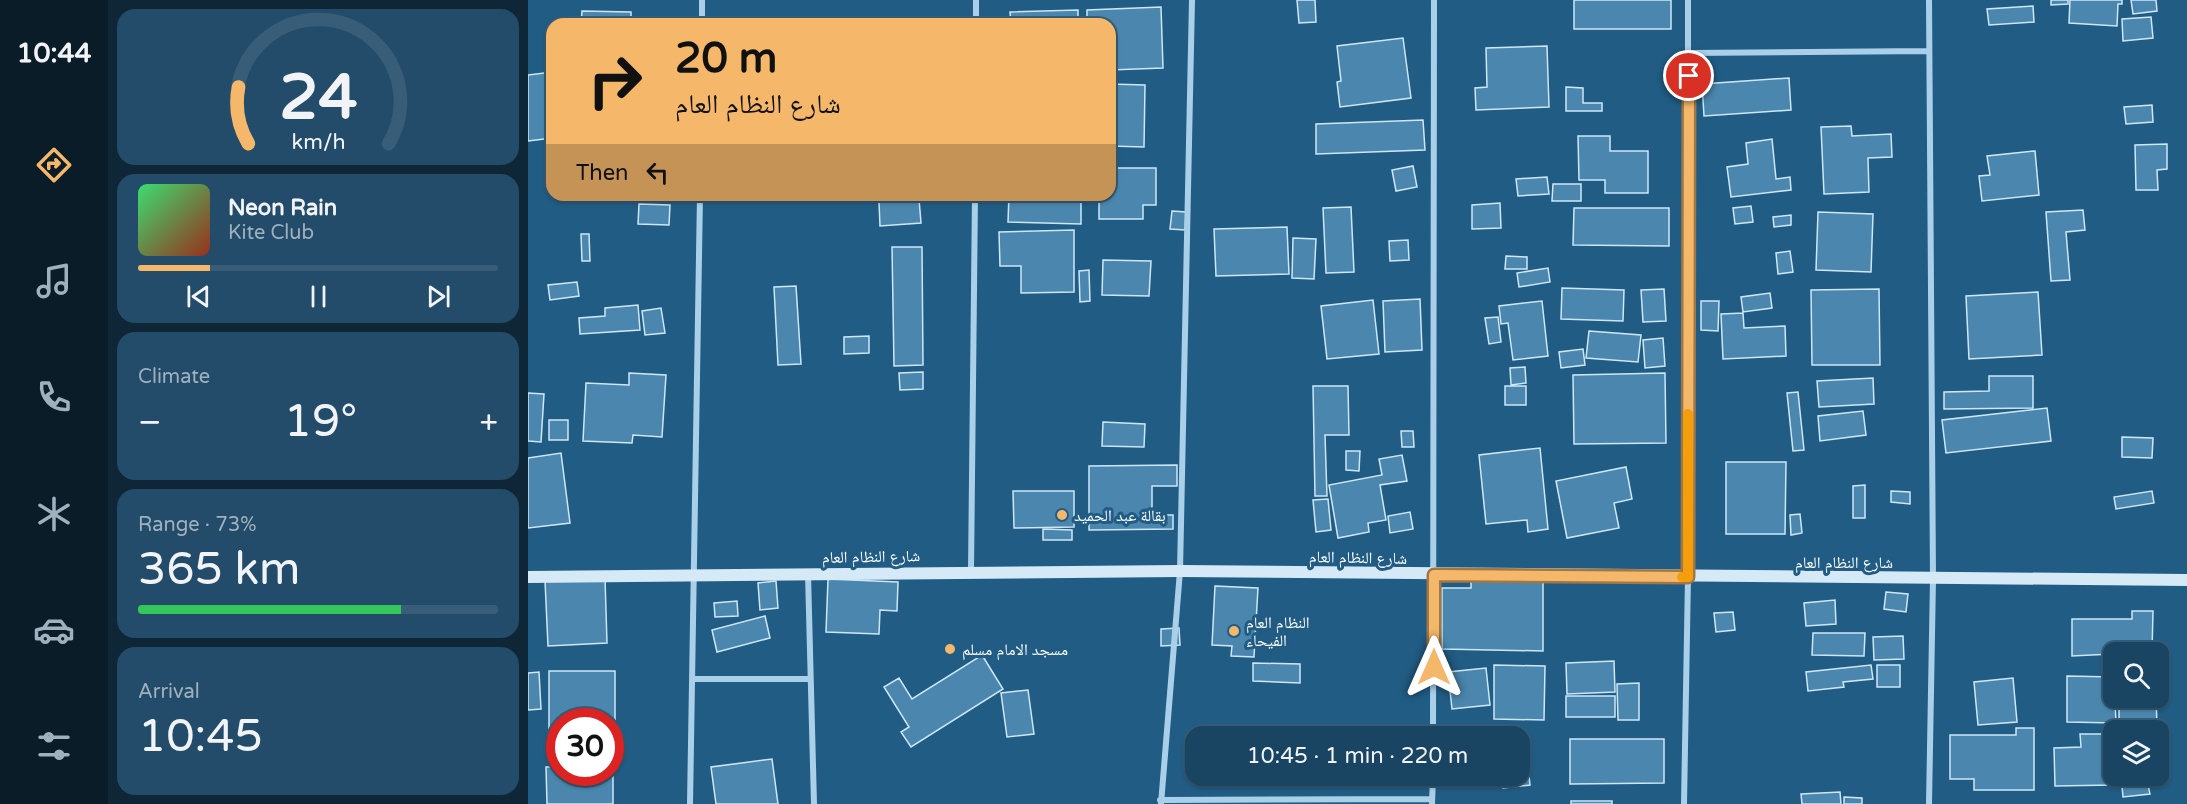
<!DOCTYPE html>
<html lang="en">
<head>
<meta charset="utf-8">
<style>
	:root { --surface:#194563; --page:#224c69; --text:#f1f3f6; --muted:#9fb1be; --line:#375d78; --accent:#f5b86b }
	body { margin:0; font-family:"Varela Round","Noto Naskh Arabic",sans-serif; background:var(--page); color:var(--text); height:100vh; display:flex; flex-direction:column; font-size:22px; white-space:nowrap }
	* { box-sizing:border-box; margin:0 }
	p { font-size:20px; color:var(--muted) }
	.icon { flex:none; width:33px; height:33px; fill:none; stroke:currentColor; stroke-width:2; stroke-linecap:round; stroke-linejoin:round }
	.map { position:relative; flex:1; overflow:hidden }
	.sheet { display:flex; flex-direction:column; gap:9px; padding:9px; background:#0e2636; width:420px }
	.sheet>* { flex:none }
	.hud { position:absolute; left:18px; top:18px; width:570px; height:183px; border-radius:18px; box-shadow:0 2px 4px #0004,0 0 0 2px var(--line); background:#f5b86b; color:#111; overflow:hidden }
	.buttons { position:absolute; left:1575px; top:642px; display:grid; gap:12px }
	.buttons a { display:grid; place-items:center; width:66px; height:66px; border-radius:12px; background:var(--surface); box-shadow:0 2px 4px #0004,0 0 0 2px var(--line); font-size:30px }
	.speed { position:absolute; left:18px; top:708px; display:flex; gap:12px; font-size:30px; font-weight:700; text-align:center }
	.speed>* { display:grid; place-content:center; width:78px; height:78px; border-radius:50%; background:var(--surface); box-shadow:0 2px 4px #0004,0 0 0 2px var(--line); line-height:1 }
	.speed .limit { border:9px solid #d22; background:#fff; color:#111 }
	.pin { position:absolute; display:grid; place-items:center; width:51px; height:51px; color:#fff; margin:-26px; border:3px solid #fff; border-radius:50%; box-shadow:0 2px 6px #0007 }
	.me { position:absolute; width:66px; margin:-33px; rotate:0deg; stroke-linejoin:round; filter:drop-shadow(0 0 4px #0008) }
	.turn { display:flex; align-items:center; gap:21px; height:126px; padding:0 30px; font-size:27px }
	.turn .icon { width:78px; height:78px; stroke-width:2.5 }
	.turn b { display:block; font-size:42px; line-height:51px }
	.then { display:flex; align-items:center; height:57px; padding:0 30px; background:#0003; gap:12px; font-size:22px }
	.big { font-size:45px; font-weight:600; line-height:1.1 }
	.sheet .card { flex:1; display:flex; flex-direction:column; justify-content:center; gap:9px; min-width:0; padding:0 21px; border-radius:18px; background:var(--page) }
	.sheet .dial { align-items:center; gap:0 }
	.dial svg { height:156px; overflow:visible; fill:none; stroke:var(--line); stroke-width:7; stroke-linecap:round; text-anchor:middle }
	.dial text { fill:var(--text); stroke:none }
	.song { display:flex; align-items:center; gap:18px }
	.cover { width:72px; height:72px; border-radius:9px; background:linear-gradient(135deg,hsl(140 70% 55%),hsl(10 70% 35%)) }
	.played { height:6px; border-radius:3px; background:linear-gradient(90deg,var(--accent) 20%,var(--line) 20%) }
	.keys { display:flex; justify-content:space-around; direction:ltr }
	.heat { display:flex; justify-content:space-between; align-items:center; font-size:33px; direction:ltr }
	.charge { height:9px; border-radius:4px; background:linear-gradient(90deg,#34c759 73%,var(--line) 0) }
	.trip { position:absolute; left:657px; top:726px; width:345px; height:60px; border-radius:18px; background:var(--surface); box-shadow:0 2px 4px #0004,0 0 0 2px var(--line); font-weight:600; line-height:60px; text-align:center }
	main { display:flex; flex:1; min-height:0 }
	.dock { display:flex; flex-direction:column; width:108px; justify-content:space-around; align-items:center; background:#0a1c28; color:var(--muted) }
	.dock .icon { width:42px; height:42px }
	.dock .on { color:var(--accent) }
	.dock b { font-size:27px; color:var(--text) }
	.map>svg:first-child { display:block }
	.building { fill:#4a86ad; stroke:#cee7f7; stroke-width:1.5 }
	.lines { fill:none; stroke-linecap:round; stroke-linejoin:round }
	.street { stroke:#aad0e9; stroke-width:6 }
	.secondary { stroke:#d5e9f7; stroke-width:12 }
	.route-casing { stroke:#9f7846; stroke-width:15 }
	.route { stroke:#f5b86b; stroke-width:10 }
	.slow { stroke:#f59e0b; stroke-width:10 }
	.poi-dot { fill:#f5b86b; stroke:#215c84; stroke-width:2 }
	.labels { text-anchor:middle; stroke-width:6; stroke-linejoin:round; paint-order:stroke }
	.poi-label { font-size:16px; fill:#fff; stroke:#215c84; text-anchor:start }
	.street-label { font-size:16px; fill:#fff; stroke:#215c84 }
</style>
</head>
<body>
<main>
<nav class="dock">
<b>10:44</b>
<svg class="icon on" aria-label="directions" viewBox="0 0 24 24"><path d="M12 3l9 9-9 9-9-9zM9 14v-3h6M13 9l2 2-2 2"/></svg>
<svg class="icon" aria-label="music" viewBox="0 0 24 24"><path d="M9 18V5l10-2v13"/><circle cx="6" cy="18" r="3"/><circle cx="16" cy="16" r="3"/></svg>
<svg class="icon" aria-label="phone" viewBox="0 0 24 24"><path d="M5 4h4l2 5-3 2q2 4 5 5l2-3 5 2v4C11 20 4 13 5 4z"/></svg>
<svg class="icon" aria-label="climate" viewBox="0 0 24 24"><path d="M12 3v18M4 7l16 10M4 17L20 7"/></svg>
<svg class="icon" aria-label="car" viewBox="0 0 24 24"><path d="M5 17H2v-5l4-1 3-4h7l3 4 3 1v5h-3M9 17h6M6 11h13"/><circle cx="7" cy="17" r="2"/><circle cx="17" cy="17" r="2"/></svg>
<svg class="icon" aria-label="filters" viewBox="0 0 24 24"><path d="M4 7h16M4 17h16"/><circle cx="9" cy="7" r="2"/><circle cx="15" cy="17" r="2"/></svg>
</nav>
<section class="sheet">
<div class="card dial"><svg viewBox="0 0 100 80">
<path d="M14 69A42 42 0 1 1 86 69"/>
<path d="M14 69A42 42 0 0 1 9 40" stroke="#f5b86b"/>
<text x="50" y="56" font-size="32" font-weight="700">24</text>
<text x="50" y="72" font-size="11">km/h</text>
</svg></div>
<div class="card">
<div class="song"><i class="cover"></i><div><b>Neon Rain</b><p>Kite Club</p></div></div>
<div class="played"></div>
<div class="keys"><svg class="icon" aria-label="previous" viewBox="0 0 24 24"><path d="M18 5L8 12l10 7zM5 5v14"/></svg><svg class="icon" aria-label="pause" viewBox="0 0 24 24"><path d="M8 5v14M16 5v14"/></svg><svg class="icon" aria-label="next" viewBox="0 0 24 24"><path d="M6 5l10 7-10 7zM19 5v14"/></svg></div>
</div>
<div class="card"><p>Climate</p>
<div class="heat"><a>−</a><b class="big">19°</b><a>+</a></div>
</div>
<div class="card"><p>Range · 73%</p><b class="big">365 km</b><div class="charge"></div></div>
<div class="card"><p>Arrival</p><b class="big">10:45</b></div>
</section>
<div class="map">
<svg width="1659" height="804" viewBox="0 0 1659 804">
	<rect width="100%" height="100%" fill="#215c84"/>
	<path class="building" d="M769,0h18l1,22 -17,1z
		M1046,0h97v29h-97z
		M1523,0h17v4l-17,1z
		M1542,0h52v4h-4l-1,22 -48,-3z
		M1603,0h25l1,11 -24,3z
		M1505,6l1,16 -45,3 -2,-16z
		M633,7l2,61 -53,2v-46h-23v-14z
		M550,10v14h-67l-1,-12z
		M54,11l49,1v12h-50z
		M1623,17l2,21 -30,3 -1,-22z
		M875,38l8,60 -71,9 -3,-25 4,-1 -4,-35z
		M1019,46l2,61 -73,3 -1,-22 12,-1 -1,-39z
		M24,72v66l-24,3v-66z
		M1261,78l2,32 -87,6 -2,-32z
		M582,84l35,1 -1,62 -34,-1z
		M1038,87l17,1v15h19v8h-36z
		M1624,105l1,17 -27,2 -2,-17z
		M895,120l2,30 -109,4v-30z
		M1323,126l1,10 39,-2 1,23 -24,1 1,34 -45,2 -3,-67z
		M1050,136h32v15h38v42h-43v-13h-26z
		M1244,139l4,40 14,-2 1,13 -60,7 -4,-30 21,-3 -2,-21z
		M1639,144v25l-10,1 1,20h-22l-1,-45z
		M1507,151l4,44 -57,6 -3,-25 11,-1 -3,-19z
		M885,166l4,21 -21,4 -4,-21z
		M582,168h46v37h-13v14h-44v-24h11z
		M1019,177l2,17 -31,2 -2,-17z
		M1025,184h28v17h-29z
		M481,195h72v29l-73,-2z
		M391,199l2,24 -41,3 -1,-24z
		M972,203l1,25 -29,1v-24z
		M111,204l31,1 -1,20 -31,-1z
		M1223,206l2,16 -18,2 -2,-16z
		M823,207l3,65 -28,1 -3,-65z
		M1046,208h95v38l-96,-1z
		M1555,210l2,20 -19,2 4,48 -19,1 -5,-69z
		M644,211l14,1 -1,18 -15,-1z
		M1290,212l55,2 -2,58 -55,-2z
		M1263,215v10l-17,2 -1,-10z
		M759,227l2,47 -73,2 -2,-47z
		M546,230v62l-53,1v-27h-21l-1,-34z
		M53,234h8l1,27h-8z
		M765,238l23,1 -2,40 -22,-1z
		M880,240l1,20 -19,1 -1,-20z
		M364,247h30l1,118 -29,1z
		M1262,251l3,21 -15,2 -2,-21z
		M978,256l21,1v12h-22z
		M575,260l48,1 -2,35 -47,-1z
		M1020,268l2,14 -31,5 -2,-14z
		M561,270l1,31 -10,1 -1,-31z
		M49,282l2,14 -29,4 -2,-15z
		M268,286l5,78 -23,1 -4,-78z
		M1034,288l62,2 -1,31 -62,-2z
		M1136,289l2,32 -23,1 -2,-32z
		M1351,289l1,76h-68l-1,-75z
		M1510,292l4,63 -73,4 -3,-63z
		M1242,293l2,15 -29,4 -2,-15z
		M892,299l2,51 -37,2 -2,-51z
		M845,300l6,54 -52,5 -6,-53z
		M1014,301l6,55 -35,4 -5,-37 -7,1 -2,-18z
		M1173,301h18l-1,30 -17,-1z
		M110,305l2,25 -60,4 -1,-16 26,-2v-8z
		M133,308l4,25 -20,2 -3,-24z
		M1215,313l1,15 41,-2 1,30 -63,3 -2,-45z
		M970,317l3,25 -12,2 -4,-26z
		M1061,331l52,4 -3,27 -52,-4z
		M341,336v17l-25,1v-17z
		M1135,338l2,28 -20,2 -2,-28z
		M1055,349l2,16 -24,3 -2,-16z
		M997,367l1,16 -15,2 -1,-17z
		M395,372v17l-23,1 -1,-17z
		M101,373l37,2 -4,62 -29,-2 -1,8 -49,-2 3,-58 43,2z
		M1137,373l1,70 -92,1 -1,-69z
		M1461,376h44v32l-89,1v-17l45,-1z
		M1345,378l1,26 -55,3 -2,-26z
		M785,386h35l1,49h-24l2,61h-12z
		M977,386h21v19h-21z
		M1270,392l6,58 -11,1 -6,-58z
		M0,393l16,1 -3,48 -13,-1z
		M1519,408l4,33 -105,12 -4,-33z
		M1335,411l3,24 -46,6 -2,-25z
		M21,420h19v20h-19z
		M575,422l42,2 -1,23 -42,-1z
		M873,431h12l1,16h-12z
		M1594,437l31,1 -1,20 -30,-1z
		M1012,448l8,81 -20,3 -1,-12 -41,4 -7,-69z
		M818,451h14l-1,20 -13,-1z
		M33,453l9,70 -42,5v-70z
		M874,455l5,26 -27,4 6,35 -18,3 1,9 -31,6 -9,-53 53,-10 -3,-16z
		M1198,462h60l-1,72h-59z
		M649,465v21h-25v29h21v14l-84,1v-64z
		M1098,467l6,32 -18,4 5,25 -52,10 -11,-57z
		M1337,485v33h-12v-32z
		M485,491h61v36l-60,1z
		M1363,491l19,1v12l-19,-2z
		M1624,491l2,12 -38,6 -2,-12z
		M800,499l3,31 -15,2 -3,-32z
		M882,512l3,17 -23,4 -2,-17z
		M1272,514l2,19 -11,2 -1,-20z
		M515,529l29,1v10h-29z
		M77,578l2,65 -59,3 -3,-65z
		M300,579l70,3 -1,29 -17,-1 -1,24 -53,-2z
		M248,581l2,27 -18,2 -2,-27z
		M943,581h72v70l-101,-2v-61h29z
		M687,586l43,2 -4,69 -23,-1 1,-10 -20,-1z
		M1358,592l22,2 -2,18 -22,-3z
		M1307,600l1,24 -30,2 -2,-23z
		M209,601l1,15 -23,1 -1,-14z
		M1604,611h21l-1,41 -80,4v-37h60z
		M1205,612l2,18 -19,2 -2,-19z
		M237,616l5,22 -53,14 -5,-22z
		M651,628l1,17 -19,1v-17z
		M1285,633h52l-1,23 -52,-1z
		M1375,636l1,23 -30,1 -1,-23z
		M454,655l21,34 -92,58 -10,-15 8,-5 -25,-40 15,-9 13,21z
		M1086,661l1,31 -48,2 -1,-31z
		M725,663l47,1v19l-47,-2z
		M966,665l51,1 -1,54 -50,-1z
		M1343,665l2,14 -30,3 1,5 -36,4 -2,-19z
		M1349,665h23v22h-23z
		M958,668l4,37 -38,4 -4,-37z
		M21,671h66v80h-5v-29h-50v28h-11z
		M11,672l2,37 -13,1v-37z
		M1539,676l47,1 2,46 -49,-1z
		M1485,678l4,44 -39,3 -4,-43z
		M1111,683v37h-21l-1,-36z
		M500,690l6,44 -27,3 -6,-44z
		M1038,696h49v21h-49z
		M1591,698h37l1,26 -38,-1z
		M1488,728h18v62h-60v-11h-24v-44h66z
		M1552,734h30l2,51 -57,1 -1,-38 27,-1z
		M1042,739h94v44l-94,1z
		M244,759l6,45h-62l-5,-37z
		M18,767h14v5h50v-5h3v37h-66z
		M1000,767l2,18 -27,3 -2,-12h19v-8z
		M1593,776h25l4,18 -27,3z
		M1312,792l1,12h-39l-1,-10z
		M1316,797l18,1v6h-18z
		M1043,801h41v3h-41z"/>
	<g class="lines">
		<path class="street" d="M1401,0l4,579 -4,225
			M174,24v-24
			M448,24v-24
			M1161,53l240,-2
			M443,572l4,-377
			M280,574l6,230
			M164,679h118
			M905,736l1,-736
			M632,800l272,-1
			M162,804l10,-609
			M633,804l19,-233 12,-571
			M904,804l1,-28
			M1156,804l4,-227v-577"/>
		<path class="secondary" d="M0,577l652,-6 1007,9"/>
	</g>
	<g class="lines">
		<g class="route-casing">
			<path id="route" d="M906,667v-92l254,2 1,-501"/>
		</g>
		<use href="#route" class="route"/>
		<path class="slow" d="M1154,577h6v-163"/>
	</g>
	<g class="poi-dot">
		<circle cx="534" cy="515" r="6"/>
		<circle cx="706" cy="631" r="6"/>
		<circle cx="422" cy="649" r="6"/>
	</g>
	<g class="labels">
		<g class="poi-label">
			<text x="546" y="521">بقالة عبد الحميد</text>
			<text x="718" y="628">النظام العام<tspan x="718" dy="18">الفيحاء</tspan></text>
			<text x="434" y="655">مسجد الامام مسلم</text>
		</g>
		<g class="street-label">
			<text transform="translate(343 556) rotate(-1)" y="6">شارع النظام العام</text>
			<text transform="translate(830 557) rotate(1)" y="6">شارع النظام العام</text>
			<text x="1316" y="568">شارع النظام العام</text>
		</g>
	</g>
</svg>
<div class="buttons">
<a><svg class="icon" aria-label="search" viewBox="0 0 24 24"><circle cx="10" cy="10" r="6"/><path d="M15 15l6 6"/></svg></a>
<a><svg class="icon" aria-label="layers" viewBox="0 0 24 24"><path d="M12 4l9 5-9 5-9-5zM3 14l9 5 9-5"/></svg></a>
</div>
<div class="speed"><div class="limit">30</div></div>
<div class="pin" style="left:1161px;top:76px;background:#d93025"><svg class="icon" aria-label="arrive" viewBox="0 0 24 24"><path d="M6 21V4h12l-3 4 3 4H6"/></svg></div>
<svg class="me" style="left:906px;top:667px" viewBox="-20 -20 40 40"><path d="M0-17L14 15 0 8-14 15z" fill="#f5b86b" stroke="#fff" stroke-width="4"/></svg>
<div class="trip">10:45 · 1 min · 220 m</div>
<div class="hud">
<div class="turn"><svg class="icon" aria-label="right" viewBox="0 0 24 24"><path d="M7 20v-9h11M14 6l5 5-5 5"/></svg><div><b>20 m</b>شارع النظام العام</div></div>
<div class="then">Then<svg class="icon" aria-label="left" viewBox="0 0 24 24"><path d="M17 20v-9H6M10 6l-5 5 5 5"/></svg></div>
</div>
</div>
</main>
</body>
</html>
